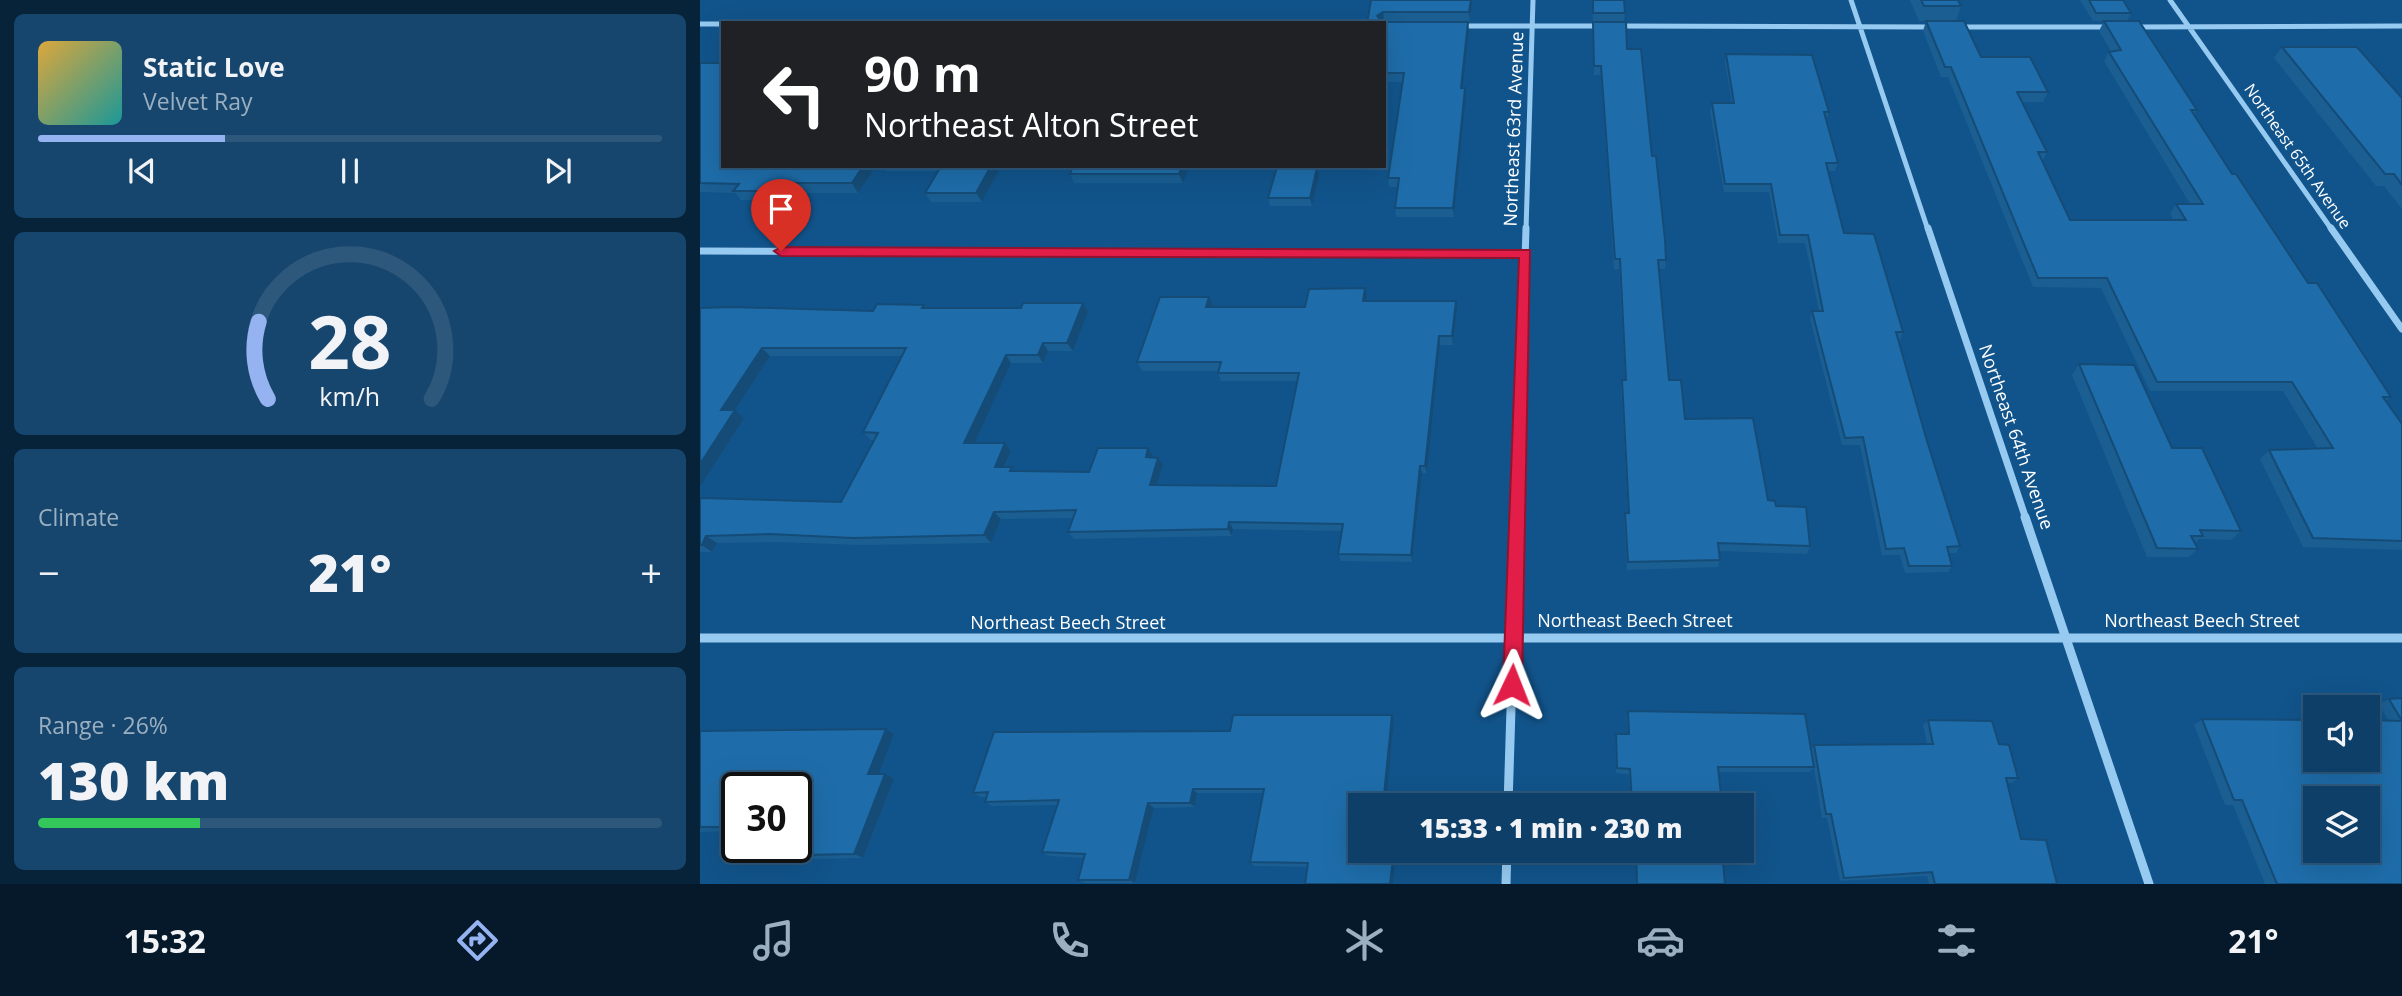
<!DOCTYPE html>
<html lang="en">
<head>
<meta charset="utf-8">
<style>
	:root { --surface:#0d3f68; --page:#16466e; --text:#f1f3f6; --muted:#9aafc0; --line:#2d587c; --accent:#95b2f1 }
	body { margin:0; font-family:"Open Sans",sans-serif; background:var(--page); color:var(--text); height:100vh; display:flex; flex-direction:column; font-size:26px; white-space:nowrap }
	* { box-sizing:border-box; margin:0 }
	p { font-size:23px; color:var(--muted) }
	.icon { flex:none; width:38px; height:38px; fill:none; stroke:currentColor; stroke-width:2; stroke-linecap:round; stroke-linejoin:round }
	.map { position:relative; flex:1; overflow:hidden }
	.panel { display:flex; flex-direction:column; gap:14px; padding:14px; background:#072339; width:700px }
	.panel>* { flex:none }
	.guide { position:absolute; left:21px; top:21px; width:665px; height:147px; border-radius:0px; box-shadow:0 7px 28px #0002,0 0 0 2px var(--line); background:#202124; color:#fff; overflow:hidden }
	.tools { position:absolute; left:1603px; top:695px; display:grid; gap:14px }
	.tools a { display:grid; place-items:center; width:77px; height:77px; border-radius:0px; background:var(--surface); box-shadow:0 7px 28px #0002,0 0 0 2px var(--line); font-size:35px }
	.speed { position:absolute; left:21px; top:772px; display:flex; gap:14px; font-size:35px; font-weight:700; text-align:center }
	.speed>* { display:grid; place-content:center; width:91px; height:91px; border-radius:50%; background:var(--surface); box-shadow:0 7px 28px #0002,0 0 0 2px var(--line); line-height:1 }
	.speed .limit { border:4px solid #111; border-radius:10px; background:#fff; color:#111 }
	.pin { position:absolute; display:grid; place-items:center; width:60px; height:60px; color:#fff; margin:-72px -30px; border-radius:50% 50% 50% 0; rotate:-45deg; box-shadow:0 0 7px #0007 }
	.pin .icon { rotate:45deg }
	.me { position:absolute; width:77px; margin:-38px; rotate:2deg; stroke-linejoin:round; filter:drop-shadow(0 0 5px #0008) }
	.turn { display:flex; align-items:center; gap:24px; height:147px; padding:0 28px; font-size:32px }
	.turn .icon { width:91px; height:91px; stroke-width:2.5 }
	.turn b { display:block; font-size:49px; line-height:60px }
	.big { font-size:52px; font-weight:800; line-height:1.1 }
	.panel .card { flex:1; display:flex; flex-direction:column; justify-content:center; gap:10px; min-width:0; padding:0 24px; border-radius:10px; background:var(--page) }
	.panel .dial { align-items:center; gap:0 }
	.dial svg { height:182px; overflow:visible; fill:none; stroke:var(--line); stroke-width:7; stroke-linecap:round; text-anchor:middle }
	.dial text { fill:var(--text); stroke:none }
	.song { display:flex; align-items:center; gap:21px }
	.cover { width:84px; height:84px; border-radius:10px; background:linear-gradient(135deg,hsl(40 70% 55%),hsl(180 70% 35%)) }
	.played { height:7px; border-radius:4px; background:linear-gradient(90deg,var(--accent) 30%,var(--line) 30%) }
	.keys { display:flex; justify-content:space-around; direction:ltr }
	.heat { display:flex; justify-content:space-between; align-items:center; font-size:38px; direction:ltr }
	.charge { height:10px; border-radius:5px; background:linear-gradient(90deg,#34c759 26%,var(--line) 0) }
	.trip { position:absolute; left:648px; top:793px; width:406px; height:70px; border-radius:0px; background:var(--surface); box-shadow:0 7px 28px #0002,0 0 0 2px var(--line); font-weight:800; line-height:70px; text-align:center }
	.dock { display:flex; height:112px; justify-content:space-around; align-items:center; background:#05192a; color:var(--muted) }
	.dock .icon { width:49px; height:49px }
	.dock .current { color:var(--accent) }
	.dock b { font-size:32px; color:var(--text) }
	main { display:flex; flex:1; min-height:0 }
	.map>svg:first-child { display:block }
	.lines { fill:none; stroke-linecap:round; stroke-linejoin:round }
	.minor-far2 { stroke:#97caf1; stroke-width:5 }
	.minor-far1 { stroke:#97caf1; stroke-width:7 }
	.minor { stroke:#97caf1; stroke-width:9 }
	.wall { fill:#1a5e92 }
	.shaded-wall { fill:#154c77 }
	.building { fill:#1e6daa; stroke:#154c77; stroke-width:2; fill-rule:evenodd }
	.route { fill:#e11d48; stroke:#92132f; stroke-width:2 }
	.labels { text-anchor:middle; stroke-width:7; stroke-linejoin:round; paint-order:stroke }
	.far-street-label { font-size:16px; fill:#fff; stroke:#11548b }
	.street-label { font-size:18px; fill:#fff; stroke:#11548b }
</style>
</head>
<body>
<main>
<section class="panel">
<div class="card">
<div class="song"><i class="cover"></i><div><b>Static Love</b><p>Velvet Ray</p></div></div>
<div class="played"></div>
<div class="keys"><svg class="icon" aria-label="previous" viewBox="0 0 24 24"><path d="M18 5L8 12l10 7zM5 5v14"/></svg><svg class="icon" aria-label="pause" viewBox="0 0 24 24"><path d="M8 5v14M16 5v14"/></svg><svg class="icon" aria-label="next" viewBox="0 0 24 24"><path d="M6 5l10 7-10 7zM19 5v14"/></svg></div>
</div>
<div class="card dial"><svg viewBox="0 0 100 80">
<path d="M14 69A42 42 0 1 1 86 69"/>
<path d="M14 69A42 42 0 0 1 10 35" stroke="#95b2f1"/>
<text x="50" y="56" font-size="32" font-weight="700">28</text>
<text x="50" y="72" font-size="11">km/h</text>
</svg></div>
<div class="card"><p>Climate</p>
<div class="heat"><a>−</a><b class="big">21°</b><a>+</a></div>
</div>
<div class="card"><p>Range · 26%</p><b class="big">130 km</b><div class="charge"></div></div>
</section>
<div class="map">
<svg width="1702" height="884" viewBox="0 0 1702 884">
	<rect width="100%" height="100%" fill="#11548b"/>
	<g class="lines">
		<path class="minor-far2" d="M1151,0l77,230
			M1470,0l162,230
			M0,24h23
			M761,26h139
			M919,26l313,1
			M1258,27h153
			M1433,27l269,-1
			M826,230l7,-230"/>
		<path class="minor-far1" d="M1228,228l98,291
			M1631,228l71,101
			M0,251l826,2
			M817,519l9,-291"/>
		<path class="minor" d="M1325,517l124,367
			M0,638h1702
			M808,805l9,-288
			M806,884l1,-34"/>
	</g>
	<path class="wall" d="M671,0h101l-2,21h-86l-2,1 87,9 -6,57 3,9 -12,120h-58l-1,-9 3,-21h-9l-1,-9 15,-96h-19v-59h-17z
		M892,0l33,13 -1,8h-31z
		M1210,0h48l3,6 -5,15h-37z
		M1380,0h43l8,13 -4,8h-34z
		M1226,21l55,36 67,35 -5,10h-21l25,50 -5,10 28,58h103l-3,-6 6,-10h14l-86,-143 5,-9 2,-1 -12,-20 5,-10 93,89 -3,4 38,60 76,109 83,114 -5,4 16,23v126l-99,-3 -43,-88 9,-9 49,-1 -35,-58h-133l-49,-103 -68,-1 -85,-210h-7l-18,-46z
		M893,22l34,27 25,107 14,104 -1,9h-6l10,111 16,39 83,81 8,6 34,40 -3,8 -88,-3 1,9 -2,7 -91,3 -3,-49 1,-8h3l-7,-124 1,-9h3l-6,-111h-5l-13,-194h-7z
		M1582,47l120,51v111l-18,-23h-8l-102,-128z
		M1026,54l103,58 -3,9 12,42 -3,8h-7l16,62 59,99 -3,8h-2l29,101 33,105 -4,7h-7l3,13 -4,6 -43,1 -5,-18h-18l-22,-110h-18l-32,-126 2,-8h7l-14,-68h-27l-9,-51h-45l-14,-80 2,-9h20l-7,-41z
		M0,63l23,103h153l-18,27h-70l-6,7h-41l-6,-7 -35,-1z
		M183,166h118l-19,36h-51l-6,-9 13,-22h-52z
		M489,166l-6,17h-109l-4,-9z
		M619,176l-7,30h-42l-2,-8z
		M667,297v4h89l1,8 -4,36h-13l-13,128h-5l-10,89 -71,-1 -3,-7 4,-23 -109,-2 -1,7 -158,3 -6,-7 5,-14 -72,1 -10,24 -129,2 -83,-3 -62,1 -5,9h-12v-54l141,4 33,-62h-3l-8,-8 39,-76h-132l-35,54 9,8 -44,69v-179l173,3 52,-3h96l62,-5 5,9 -15,39h-25l-5,12h-32l-37,80h31l6,8 -6,16 11,4 73,1 64,-16 -1,1 6,1 5,7 -6,20 119,1 21,-105h-76l-3,-8v-2h-76l-5,-9 76,-57 -1,2h93z
		M1379,364l93,84 69,83 -10,9 -32,-1 -4,4 3,6 -10,8h-41l-75,-182z
		M1702,698v186h-137l-32,-79h-8l-31,-80 8,-6 186,1 -9,-16 10,-5z
		M928,711l186,56 -4,5h-91l2,33h-90l-2,-31 -13,-1 -1,-34 1,-5h12l-1,-17z
		M692,715l2,6 -8,84h-26v45h36l-3,34h-88l2,-17 -53,-1 -4,-4 13,-69h-66l-2,14 -41,1 -19,75h-50l-7,-3 6,-22 -35,-2 -7,-4 15,-47 -65,1 -7,-4 1,-5h-5l-8,-4 257,-62z
		M1228,720l71,24 19,34 -6,5h-5l14,56 36,45h-128l-2,-8 -87,5 -13,-63h-5l-11,-68 3,-5 113,-1 -4,-19z
		M186,729l8,5 -15,40 15,5 -31,79 -98,2 -10,-4 41,-9 -59,-59v43l-37,1v-101z
		M935,850h87l3,34h-89z"/>
	<path class="shaded-wall" d="M771,0h1l-2,21 -1,-9z
		M683,12l1,9 -2,2 -5,-7z
		M768,22l1,9 -7,66 -1,-9z
		M765,88l1,9 -12,120 -1,-9z
		M163,166h13l-18,27 -6,-10z
		M291,166h10l-19,36 -6,-9z
		M482,166h7l-6,17 -4,-9z
		M617,168l2,8 -7,30 -2,-8z
		M81,183l7,10 -6,7 -7,-9z
		M665,288l2,9 -2,12 -2,-8z
		M509,297l4,8 -4,11 -3,-9z
		M756,301l1,8 -4,36 -1,-9z
		M383,303l5,9 -15,39 -6,-8z
		M739,336l1,9 -13,128 -2,-7z
		M343,343l5,8 -5,12 -5,-8z
		M62,348l8,8 -35,54 9,8 -44,69v-23l21,-54z
		M306,355l5,8 -40,88 -7,-8z
		M305,443l6,8 -10,23 -6,-7z
		M448,448l5,8 -3,9 -4,-8z
		M458,458l5,7 -8,27 -5,-7z
		M720,466l2,7 -10,89 -1,-7z
		M294,512l7,7 -10,24 -7,-8z
		M529,522l4,7 -1,7 -4,-7z
		M6,536l11,7 -5,9 -10,-7z
		M692,715l2,6 -8,84h-3z
		M186,729l8,5 -17,45 -9,-5z
		M185,774l9,5 -31,79 -9,-4z
		M493,789l4,4 -2,14 -5,-4z
		M448,803l6,5 -19,75 -6,-3z
		M694,850h2l-3,34h-3z"/>
	<path class="building" d="M671,0h100l-2,12h-86l-6,4 6,6h85l-7,66h4l-12,120h-58l4,-30h-11l16,-105h-20v-50h-17z
		M893,0h31l1,13h-32z
		M1221,0h37l3,6h-37z
		M1389,0h34l8,13h-35z
		M1226,21h38l17,36h49l18,35h-31l30,60h-9l32,68h116l-10,-16h27l-94,-152 12,-2 -17,-29h35l58,89h-6l41,64h4l72,109h9l74,114h-8l19,27v117l-89,-3 -44,-88 64,-2 -41,-66h-135l-50,-104h-69l-87,-211h-6z
		M893,22h33l1,27h14l11,107h4l9,84 1,20h-8l11,120h12l4,39 68,-1 15,82 7,1 1,5 30,1 4,39 -92,-3 2,17 -92,2 -3,-49h4l-7,-133h4l-6,-121h-5l-14,-193h-7z
		M1582,47h75l45,51v87l-8,-11h-9z
		M1026,54l86,1 17,57h-5l14,51h-12l18,70 30,1 29,98h-7l31,109 33,105 -13,1 5,19h-43l-5,-18 -18,1 -23,-112 -18,1 -33,-127h11l-15,-76h-28l-9,-51h-46l-13,-81h22z
		M0,63h23v103h140l-11,17h-71l-6,8h-42l6,-7 -39,-1z
		M241,166h50l-15,27h-51z
		M373,166h109l-3,8h-109z
		M577,167l40,1 -7,30h-42z
		M665,288l-2,13h93l-4,35h-13l-14,130h-5l-9,89 -73,-1 5,-30 -114,-2 -1,7 -160,3 8,-22 -82,2 -10,23 -131,3 -83,-4 -64,2 -4,9h-2v-47l141,4 37,-69 -15,-1 43,-84h-144l-41,62h14l-35,54v-156l31,-1 142,4 4,-7 47,1 -2,3h99l2,-5h60l-16,40h-24l-5,12h-32l-42,88h41l-10,24h17l-2,4 79,1 9,-24h50l-2,9 12,1 -8,27 126,1 23,-113h-81l3,-11h-84l23,-65h49l-3,10h99l4,-18z
		M1379,364l55,1 38,83h30l39,83 -41,-1 3,6h-12l7,13 -41,-1z
		M1702,698v186h-125l-35,-84h-8l-32,-81 113,1v40h53v-40l34,1 -13,-22zM1615,798h53v52h-53z
		M928,711l177,3 9,53h-96l4,37h-4v1h-83v-2h-3l-2,-34 -13,-1 -1,-34h13z
		M533,715h159l-9,90h-23v45h34l-4,34h-85l3,-21 -58,-1 14,-73h-71l-3,14h-42l-19,77h-51l7,-26 -43,-2 17,-52 -74,2 3,-10 -15,1 21,-61 236,-1z
		M1228,720l64,1 7,23 10,1 9,33h-12l15,61 25,1 11,44h-122l-3,-12 -88,6 -13,-64h-5l-12,-69 119,-1z
		M186,729l-18,45h17l-31,80 -99,2 4,-9h37v-59h-59v39h-37v-96z
		M936,850h86l3,34h-88z"/>
	<path class="route" d="M81,247l749,3 -8,435 -3,6 -7,3 -7,-3 -2,-6 16,-427 -738,-2 -7,-5z"/>
	<g class="labels">
		<g class="far-street-label">
			<text transform="translate(1598 156) rotate(55)" y="6">Northeast 65th Avenue</text>
		</g>
		<g class="street-label">
			<text transform="translate(814 129) rotate(-88)" y="6">Northeast 63rd Avenue</text>
			<text transform="translate(1316 437) rotate(71)" y="6">Northeast 64th Avenue</text>
			<text x="935" y="627">Northeast Beech Street</text>
			<text x="1502" y="627">Northeast Beech Street</text>
			<text x="368" y="629">Northeast Beech Street</text>
		</g>
	</g>
</svg>
<div class="tools">
<a><svg class="icon" aria-label="sound" viewBox="0 0 24 24"><path d="M4 9h4l5-4v14l-5-4H4zM17 9q2 3 0 6"/></svg></a>
<a><svg class="icon" aria-label="layers" viewBox="0 0 24 24"><path d="M12 4l9 5-9 5-9-5zM3 14l9 5 9-5"/></svg></a>
</div>
<div class="speed"><div class="limit">30</div></div>
<div class="pin" style="left:81px;top:251px;background:#d93025"><svg class="icon" aria-label="arrive" viewBox="0 0 24 24"><path d="M6 21V4h12l-3 4 3 4H6"/></svg></div>
<svg class="me" style="left:812px;top:685px" viewBox="-20 -20 40 40"><path d="M0-17L14 15 0 8-14 15z" fill="#e11d48" stroke="#fff" stroke-width="4"/></svg>
<div class="trip">15:33 · 1 min · 230 m</div>
<div class="guide">
<div class="turn"><svg class="icon" aria-label="left" viewBox="0 0 24 24"><path d="M17 20v-9H6M10 6l-5 5 5 5"/></svg><div><b>90 m</b>Northeast Alton Street</div></div>
</div>
</div>
</main>
<nav class="dock">
<b>15:32</b>
<svg class="icon current" aria-label="directions" viewBox="0 0 24 24"><path d="M12 3l9 9-9 9-9-9zM9 14v-3h6M13 9l2 2-2 2"/></svg>
<svg class="icon" aria-label="music" viewBox="0 0 24 24"><path d="M9 18V5l10-2v13"/><circle cx="6" cy="18" r="3"/><circle cx="16" cy="16" r="3"/></svg>
<svg class="icon" aria-label="phone" viewBox="0 0 24 24"><path d="M5 4h4l2 5-3 2q2 4 5 5l2-3 5 2v4C11 20 4 13 5 4z"/></svg>
<svg class="icon" aria-label="climate" viewBox="0 0 24 24"><path d="M12 3v18M4 7l16 10M4 17L20 7"/></svg>
<svg class="icon" aria-label="car" viewBox="0 0 24 24"><path d="M5 17H2v-5l4-1 3-4h7l3 4 3 1v5h-3M9 17h6M6 11h13"/><circle cx="7" cy="17" r="2"/><circle cx="17" cy="17" r="2"/></svg>
<svg class="icon" aria-label="filters" viewBox="0 0 24 24"><path d="M4 7h16M4 17h16"/><circle cx="9" cy="7" r="2"/><circle cx="15" cy="17" r="2"/></svg>
<b>21°</b>
</nav>
</body>
</html>
